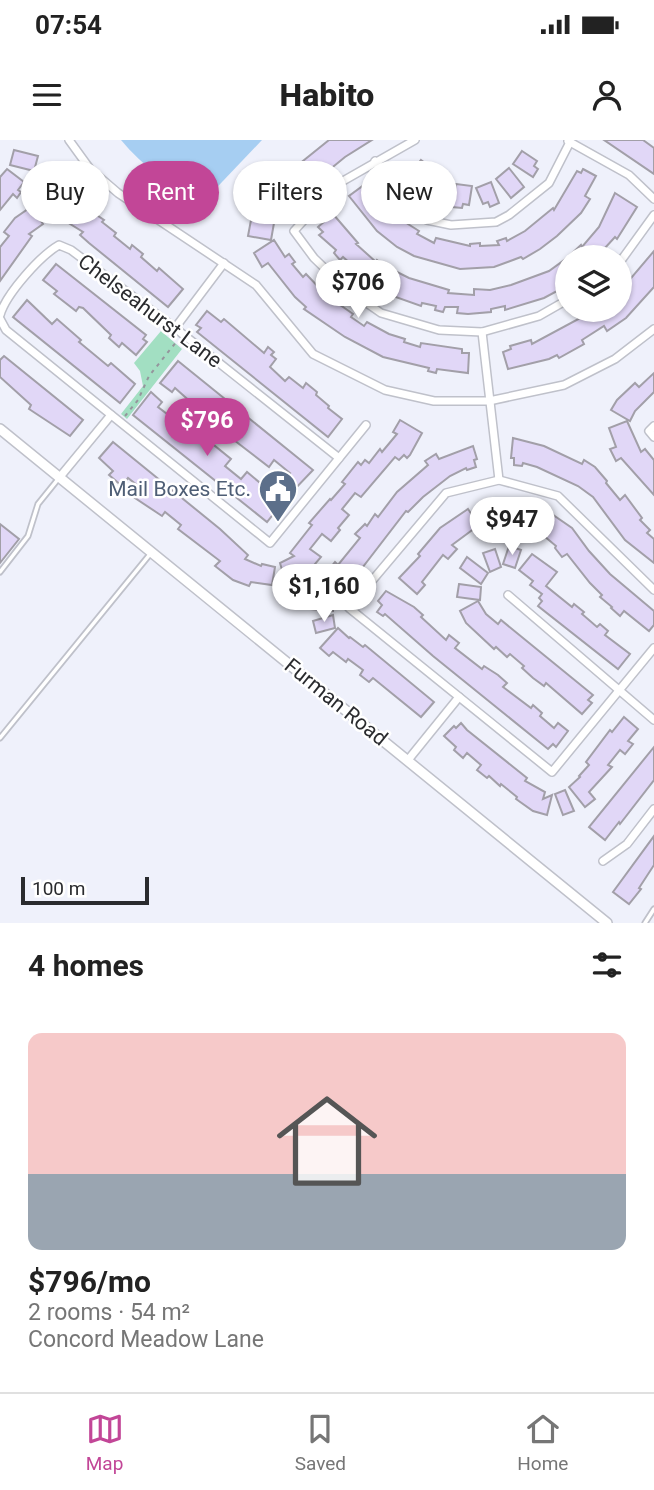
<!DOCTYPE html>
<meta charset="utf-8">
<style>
body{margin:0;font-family:Roboto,sans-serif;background:#f6f6f6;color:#222;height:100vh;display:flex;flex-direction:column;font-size:26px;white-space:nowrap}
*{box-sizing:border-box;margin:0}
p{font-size:23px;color:#767676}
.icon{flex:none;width:38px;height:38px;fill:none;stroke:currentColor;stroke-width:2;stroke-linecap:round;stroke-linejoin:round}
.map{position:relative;height:783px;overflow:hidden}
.side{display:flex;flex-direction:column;background:#fff;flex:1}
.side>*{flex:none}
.guide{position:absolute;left:21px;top:21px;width:612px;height:63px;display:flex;gap:14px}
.controls{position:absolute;left:555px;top:105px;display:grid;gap:14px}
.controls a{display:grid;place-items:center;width:77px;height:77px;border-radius:50%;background:#fff;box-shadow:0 2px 5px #0004;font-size:35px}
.scale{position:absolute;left:21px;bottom:18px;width:128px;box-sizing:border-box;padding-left:7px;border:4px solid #2a2b2e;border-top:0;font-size:19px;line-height:24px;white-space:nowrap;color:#2a2b2e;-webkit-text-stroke:5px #fff;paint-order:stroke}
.price{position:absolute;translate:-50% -60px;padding:0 16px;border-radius:24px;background:#fff;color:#222;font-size:23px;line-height:46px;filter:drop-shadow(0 2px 4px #0008)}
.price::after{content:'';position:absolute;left:50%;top:42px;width:21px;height:16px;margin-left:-10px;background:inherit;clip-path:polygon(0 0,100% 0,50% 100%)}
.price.active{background:#c24697;color:#fff}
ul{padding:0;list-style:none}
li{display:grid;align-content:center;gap:14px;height:371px;padding:0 28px}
li span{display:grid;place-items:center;height:217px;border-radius:14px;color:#555}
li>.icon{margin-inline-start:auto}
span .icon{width:126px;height:126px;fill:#fffc;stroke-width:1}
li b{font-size:30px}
h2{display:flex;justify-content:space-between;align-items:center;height:84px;padding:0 28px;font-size:30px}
.tag{padding:0 24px;border-radius:32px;background:#fff;box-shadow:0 2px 5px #0004;font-size:24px;line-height:63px}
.tag.active{background:#c24697;color:#fff}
.status{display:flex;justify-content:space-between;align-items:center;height:49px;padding:0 35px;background:#fff;direction:ltr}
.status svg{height:19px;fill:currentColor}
header{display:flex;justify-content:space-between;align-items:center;height:91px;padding:0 28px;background:#fff;font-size:32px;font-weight:800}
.dock{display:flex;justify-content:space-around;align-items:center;height:98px;border-top:2px solid #e0e0e0;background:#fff;font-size:19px;color:#767676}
.dock a{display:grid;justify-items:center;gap:4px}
.dock .active{color:#c24697}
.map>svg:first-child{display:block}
.green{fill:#a2dfc2}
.water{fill:#a6cef2}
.building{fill:#e1d7f7;stroke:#a29fa8;stroke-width:2}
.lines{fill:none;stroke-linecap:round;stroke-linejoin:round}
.service-casing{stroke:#bfc1ca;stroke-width:7}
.minor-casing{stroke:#bfc1ca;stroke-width:10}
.tertiary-casing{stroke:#bfc1ca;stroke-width:12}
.path{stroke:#94959c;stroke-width:2;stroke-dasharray:3.5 5;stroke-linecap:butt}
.service{stroke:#fff;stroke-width:3.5}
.minor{stroke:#fff;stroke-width:7}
.tertiary{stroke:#fff;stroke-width:9}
.labels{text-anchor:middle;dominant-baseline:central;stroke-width:5;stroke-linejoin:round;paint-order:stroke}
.street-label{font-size:21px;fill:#2a2b2e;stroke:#fff}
.service-label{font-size:21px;fill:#4e5e75;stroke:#fff;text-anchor:end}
</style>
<div class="status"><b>07:54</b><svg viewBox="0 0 49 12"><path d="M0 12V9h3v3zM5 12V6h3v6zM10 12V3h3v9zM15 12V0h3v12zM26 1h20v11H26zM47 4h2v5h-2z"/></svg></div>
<header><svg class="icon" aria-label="menu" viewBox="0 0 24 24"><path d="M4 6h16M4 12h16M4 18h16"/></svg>Habito<svg class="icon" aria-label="person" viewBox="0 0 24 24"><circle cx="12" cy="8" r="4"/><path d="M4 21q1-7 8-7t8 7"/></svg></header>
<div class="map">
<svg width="654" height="783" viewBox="0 0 654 783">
<rect width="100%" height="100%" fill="#eff1fb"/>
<!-- green -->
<polygon class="green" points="161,191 182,209 127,279 121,274 143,246 140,231 134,223"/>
<!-- water -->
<path class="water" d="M121,0H262L203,62C171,46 143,27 121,0Z"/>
<!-- building -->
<g class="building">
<polygon points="329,0 372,0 345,17 323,35 321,32 308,43 311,46 304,53 302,51 289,66 286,63 273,79 255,65 274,44 276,45 283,38 285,40 298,25"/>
<polygon points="604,0 643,0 654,8 654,34"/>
<polygon points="14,10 38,16 34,31 10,25"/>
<polygon points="522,11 537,21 534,26 538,29 533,37 513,24"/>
<polygon points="421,20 452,43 439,63 412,43 414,39 409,35"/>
<polygon points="509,28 524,47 511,58 496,39"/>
<polygon points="7,29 24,42 18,50 21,52 17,58 13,54 0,70 0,37"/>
<polygon points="583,29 596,36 585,56 590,59 581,73 557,96 540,109 523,119 521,117 494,127 460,129 414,116 397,107 377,91 349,56 368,42 386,66 383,69 387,74 397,82 400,79 419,91 417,94 434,103 436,98 470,106 470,104 480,103 480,106 499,105 497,101 506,98 507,101 525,91 553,68 554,70 577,31 581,33"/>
<polygon points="491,42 499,63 490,67 488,62 483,64 476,48"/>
<polygon points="456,44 472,46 469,65 463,64 462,68 452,67"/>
<polygon points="57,51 59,79 44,80 42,52"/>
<polygon points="615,53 637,67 617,99 615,97 604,109 607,112 603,117 568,117 581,105 582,107 599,87"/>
<polygon points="74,60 104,80 102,82 116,93 114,96 130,109 132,105 143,114 141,117 157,131 159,128 183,149 168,167 89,103 80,95 83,92 62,79"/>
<polygon points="31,67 43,84 29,94 32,96 0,141 0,107 9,96 4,92 15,78"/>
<polygon points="333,74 358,103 356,104 376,122 377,120 384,126 386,123 392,128 391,129 409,138 449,150 448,153 474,155 474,149 490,150 511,145 549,131 567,118 567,141 557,148 559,150 544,158 505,170 505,166 491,169 491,172 468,174 457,173 458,167 445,167 443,172 435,170 436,166 422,163 421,166 390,155 392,151 379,145 377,148 351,129 353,126 343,117 340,120 334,113 336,110 319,95 323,92 318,87"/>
<polygon points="251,80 274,83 271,100 248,96"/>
<polygon points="274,100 285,117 289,114 295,122 292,124 303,137 306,134 326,155 353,174 351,177 364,186 367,182 389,194 405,199 404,202 420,207 421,203 462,209 462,213 469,213 468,233 437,229 436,233 428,231 429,228 383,217 345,197 304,169 306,167 295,157 268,123 262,127 254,113"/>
<polygon points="654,111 654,147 626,178 607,191 604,186 582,200 584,204 559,218 557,215 549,219 508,229 503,212 511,209 510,206 531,200 532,204 595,170 620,170 620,151"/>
<polygon points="56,124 146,195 143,199 147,202 136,215 122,203 119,207 109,198 111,195 83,168 79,167 76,171 54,154 57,151 43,140"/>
<polygon points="27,160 52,184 57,179 81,200 79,202 108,226 111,223 135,244 120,263 13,177"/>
<polygon points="207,171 221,182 224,179 264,213 268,207 274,212 271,215 276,219 270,227 285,241 289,237 303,248 306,243 317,252 316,255 329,266 328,268 342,279 328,297 197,192 201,188 196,185"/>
<polygon points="4,216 83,280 70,296 29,269 31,265 0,237 0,220"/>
<polygon points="178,221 313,330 293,351 282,342 290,333 274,320 269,327 230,297 175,248 172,252 160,243"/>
<polygon points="654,233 654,252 635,271 630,281 611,270 617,260 635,243 639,247"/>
<polygon points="151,252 162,262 158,267 175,280 178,276 231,319 225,326 241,339 247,332 283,362 267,382 133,275"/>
<polygon points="400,280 422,293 410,315 407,318 404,315 399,320 395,317 361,357 355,353 342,369 349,375 338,388 340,390 331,401 322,394 310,409 321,417 310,430 285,440 280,423 294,416 290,413 312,385 309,383 330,359 331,360 345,344 342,342 358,322 361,325 365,320 369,323 380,309 382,312 397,294 393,292"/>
<polygon points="627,281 641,312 645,309 654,320 654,355 621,318 616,321 610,309 616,307 609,288"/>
<polygon points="513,298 544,306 582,324 584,320 595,327 607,341 606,343 620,360 625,355 642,378 640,380 650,390 647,393 654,399 654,423 625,400 593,357 578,346 537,327 523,323 522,326 514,325 514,318 511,318"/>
<polygon points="113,302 220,389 248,415 245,419 261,426 262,424 275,427 272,445 251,442 249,446 233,440 215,426 220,421 178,389 181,385 165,372 162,376 135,358 142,349 128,338 122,346 109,335 113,331 99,318"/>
<polygon points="473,306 477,319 474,320 476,327 467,330 466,328 450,336 423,357 408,372 406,371 349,445 345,443 334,458 317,444 335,422 338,425 360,398 355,394 365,384 367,386 375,374 378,377 397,352 428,325 425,321 436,314 439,319"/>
<polygon points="543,368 572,388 589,411 610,434 654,471 654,485 649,491 624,471 620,476 611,468 612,467 600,457 602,455 590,443 567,414 562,417 555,408 556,406 544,396 547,393 532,384"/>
<polygon points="468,369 479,385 452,405 457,409 448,419 443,415 422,442 425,445 417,454 399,438 420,416 418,414 440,388"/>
<polygon points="0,384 19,399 0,423"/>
<polygon points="509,406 521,410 515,428 503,424"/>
<polygon points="495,409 501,427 490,432 483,413"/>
<polygon points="532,414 557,432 546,446 572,467 574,464 584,472 582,474 597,487 600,484 608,491 605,495 630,514 618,529 538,466 542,461 539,458 542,454 530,445 533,441 519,430"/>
<polygon points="467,417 488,433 481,444 460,428"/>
<polygon points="459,444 481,447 480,460 457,457"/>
<polygon points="386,451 414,467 423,475 421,477 446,500 449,495 459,503 455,508 482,529 484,526 498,535 507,543 503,547 531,568 533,565 542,573 540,576 554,588 558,583 568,591 556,607 553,604 548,609 433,516 385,474 383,476 377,472 382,465 378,461"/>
<polygon points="312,457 333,458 333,471 311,469"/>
<polygon points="478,461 486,474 498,484 501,480 593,555 588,560 592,563 582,574 546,543 544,546 533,538 522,528 524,526 510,514 507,517 496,507 494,509 466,483 460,471"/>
<polygon points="333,475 335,488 316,493 313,481"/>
<polygon points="338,488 349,498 350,497 363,507 365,505 434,562 421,577 373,538 369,542 360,535 363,530 348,519 346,522 333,512 329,516 320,508"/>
<polygon points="624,577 638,589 628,601 633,604 625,614 620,610 608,625 612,627 589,652 595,659 585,667 569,647 580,637 579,636 589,625 586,622 610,590 612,592"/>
<polygon points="461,583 467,590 527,638 525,641 545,652 543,659 552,655 547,675 533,671 516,659 517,657 501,644 500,646 489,636 487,638 477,630 481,625 467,613 463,618 454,610 456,607 444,596 454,586 456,588"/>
<polygon points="654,607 654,640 620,684 619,682 605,700 589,687"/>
<polygon points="565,650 574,671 563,675 555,654"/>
<polygon points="654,696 654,725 639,748 641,749 629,764 613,752"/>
</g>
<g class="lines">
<!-- service casing -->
<g class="service-casing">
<g id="service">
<polyline points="0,432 28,396 38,364 59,338"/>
<polyline points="0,598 151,413"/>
<polyline points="645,783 654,769"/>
</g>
</g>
<!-- minor casing -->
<g class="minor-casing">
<g id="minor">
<polyline points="69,0 90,29 118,53 256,145 313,214 385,250 434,261 489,261 564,245 615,219 654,189"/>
<polyline points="415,0 336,45 294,91 314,118 345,148 381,173 439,190 482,192 539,176 567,160"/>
<polyline points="568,1 629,35 654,59"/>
<polyline points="375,21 390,42 427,80 451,85 496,82 509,75 549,43 570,2"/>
<polyline points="620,122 654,75"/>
<path d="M0,175C6,154 40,116 59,105L71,110L175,188L339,318"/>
<polyline points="0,179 6,190 270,403 366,285"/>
<polyline points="175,188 224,123"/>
<polyline points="482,192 499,340"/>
<polyline points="654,286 649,291 654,297"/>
<polyline points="59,338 111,275"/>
<polyline points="654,450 558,356 499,340 446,353 349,468 552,632 654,508"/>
<polyline points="508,455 654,580"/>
<polyline points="408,620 459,557"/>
<polyline points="603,721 627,704 654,669"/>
</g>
</g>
<!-- tertiary casing -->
<g class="tertiary-casing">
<polyline id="tertiary" points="0,289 607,783"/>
</g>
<!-- path -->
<polyline class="path" points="125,276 138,260 149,236 177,201"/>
<!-- service -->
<use href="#service" class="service"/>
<!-- minor -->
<use href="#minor" class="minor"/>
<!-- tertiary -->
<use href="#tertiary" class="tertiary"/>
</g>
<!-- icons -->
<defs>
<g id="civic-pin" transform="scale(2.0125)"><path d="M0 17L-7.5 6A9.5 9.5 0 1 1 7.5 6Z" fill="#5c6f8a" stroke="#fff"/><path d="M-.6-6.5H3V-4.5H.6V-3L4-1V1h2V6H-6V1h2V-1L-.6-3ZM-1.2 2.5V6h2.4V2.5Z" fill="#fff"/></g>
</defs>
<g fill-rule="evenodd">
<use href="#civic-pin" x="278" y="349"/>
</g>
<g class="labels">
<!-- street labels -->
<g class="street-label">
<text transform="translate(150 171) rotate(37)">Chelseahurst Lane</text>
<text transform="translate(336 562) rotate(39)">Furman Road</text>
</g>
<!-- service labels -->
<g class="service-label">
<text x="251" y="349">Mail Boxes Etc.</text>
</g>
</g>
</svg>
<div class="controls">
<a><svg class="icon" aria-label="layers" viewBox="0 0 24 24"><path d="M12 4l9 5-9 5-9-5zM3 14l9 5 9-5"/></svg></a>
</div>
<div class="scale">100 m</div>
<b class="price" style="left:358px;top:180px">$706</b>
<b class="price active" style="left:207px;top:318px">$796</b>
<b class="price" style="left:512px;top:417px">$947</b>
<b class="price" style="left:324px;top:484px">$1,160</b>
<div class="guide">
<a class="tag">Buy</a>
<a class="tag active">Rent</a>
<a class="tag">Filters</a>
<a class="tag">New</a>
</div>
</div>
<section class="side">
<h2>4 homes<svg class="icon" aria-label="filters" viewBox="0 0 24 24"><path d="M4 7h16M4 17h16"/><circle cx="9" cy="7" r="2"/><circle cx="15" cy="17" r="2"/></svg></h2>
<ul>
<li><span style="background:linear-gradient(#f6c9c9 65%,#9aa5b1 0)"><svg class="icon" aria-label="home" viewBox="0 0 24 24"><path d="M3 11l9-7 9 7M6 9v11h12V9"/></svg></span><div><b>$796/mo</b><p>2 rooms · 54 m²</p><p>Concord Meadow Lane</p></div></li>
</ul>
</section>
<nav class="dock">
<a class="active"><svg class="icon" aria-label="map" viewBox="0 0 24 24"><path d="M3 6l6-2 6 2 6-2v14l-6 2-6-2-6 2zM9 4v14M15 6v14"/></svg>Map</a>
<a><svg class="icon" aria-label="saved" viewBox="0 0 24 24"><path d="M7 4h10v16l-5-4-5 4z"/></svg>Saved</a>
<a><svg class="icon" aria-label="home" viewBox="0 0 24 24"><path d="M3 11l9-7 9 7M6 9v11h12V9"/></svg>Home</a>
</nav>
